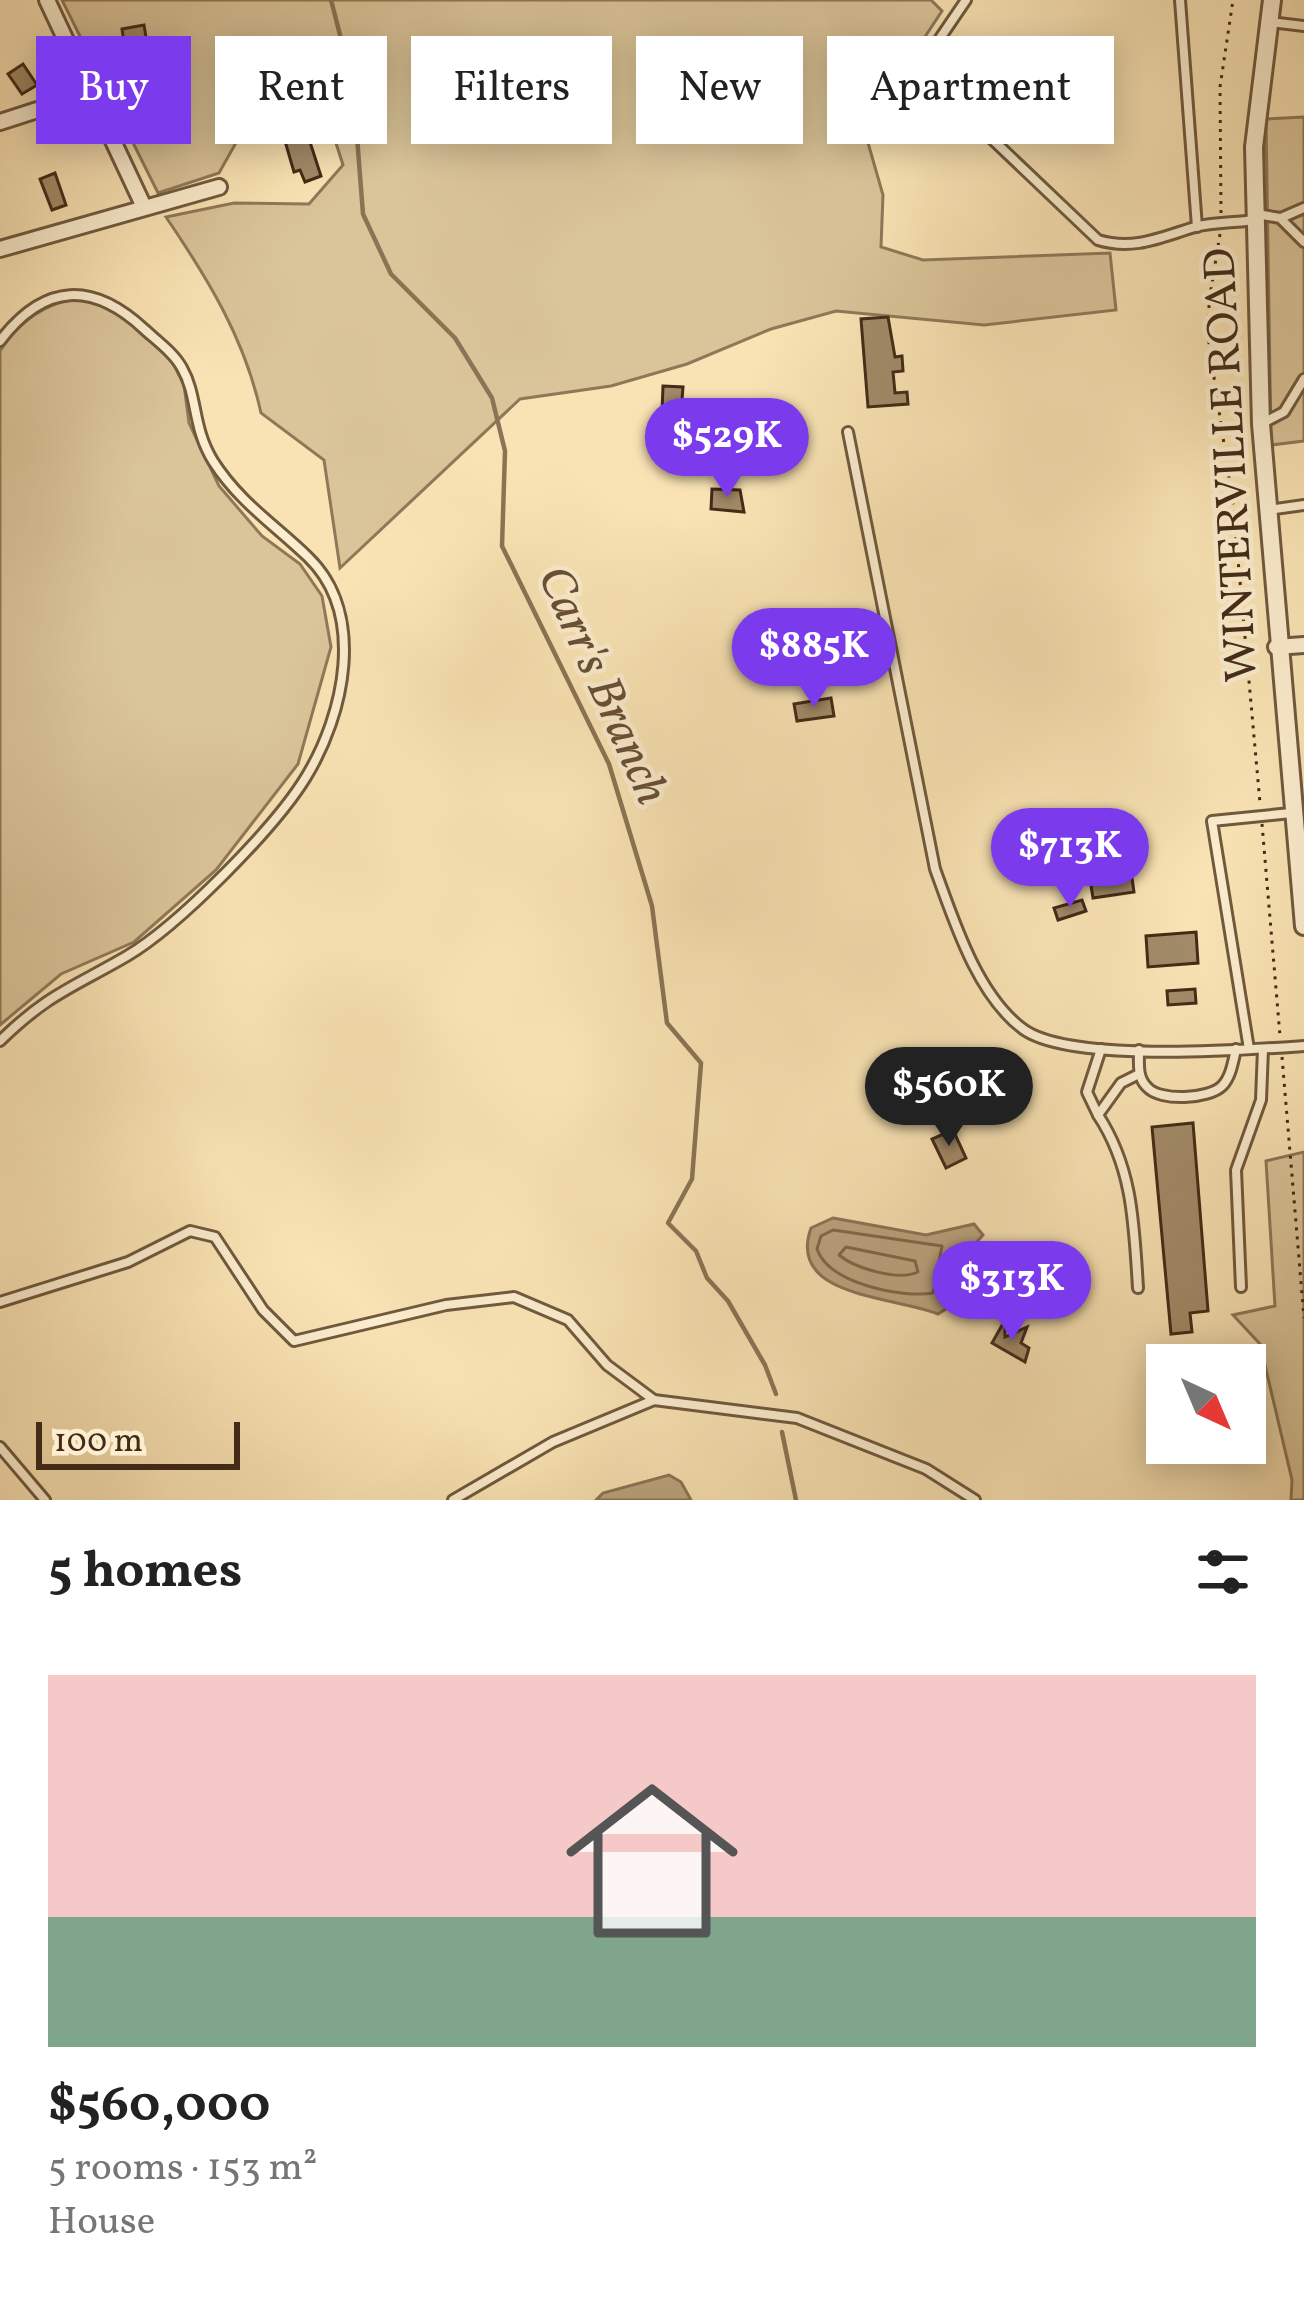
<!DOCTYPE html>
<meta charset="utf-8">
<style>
body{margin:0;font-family:Vollkorn,serif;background:#f6f6f6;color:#222;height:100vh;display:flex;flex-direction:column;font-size:45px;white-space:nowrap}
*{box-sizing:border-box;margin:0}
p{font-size:39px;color:#767676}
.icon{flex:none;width:66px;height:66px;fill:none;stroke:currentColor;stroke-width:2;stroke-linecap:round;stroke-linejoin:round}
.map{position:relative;height:1500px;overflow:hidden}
.drawer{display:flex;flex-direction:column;background:#fff;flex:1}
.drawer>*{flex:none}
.top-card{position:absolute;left:36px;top:36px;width:1233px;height:108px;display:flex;gap:24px}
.needle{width:78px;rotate:136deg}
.controls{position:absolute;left:1146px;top:1344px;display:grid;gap:24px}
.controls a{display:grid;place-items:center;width:120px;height:120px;border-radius:0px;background:#fff;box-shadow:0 6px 30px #0003;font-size:60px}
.scale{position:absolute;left:36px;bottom:30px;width:204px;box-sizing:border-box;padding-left:12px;border:6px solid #442b17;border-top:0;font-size:33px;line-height:42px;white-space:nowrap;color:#442b17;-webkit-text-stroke:9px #fbedce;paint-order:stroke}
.price{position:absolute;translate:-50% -102px;padding:0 27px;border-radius:42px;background:#7c3aed;color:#fff;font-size:39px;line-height:78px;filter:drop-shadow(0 3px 6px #0008)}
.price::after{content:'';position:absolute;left:50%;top:72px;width:36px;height:27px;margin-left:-18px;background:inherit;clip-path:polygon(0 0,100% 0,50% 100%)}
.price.selected{background:#222;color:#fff}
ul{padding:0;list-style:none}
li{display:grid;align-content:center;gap:24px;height:636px;padding:0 48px}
li span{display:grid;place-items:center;height:372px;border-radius:0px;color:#555}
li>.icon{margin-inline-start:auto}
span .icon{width:216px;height:216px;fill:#fffc;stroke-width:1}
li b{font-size:51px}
h2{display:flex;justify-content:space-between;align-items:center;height:144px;padding:0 48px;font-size:51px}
.pill{padding:0 42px;border-radius:0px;background:#fff;box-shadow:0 6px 30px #0003;font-size:42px;line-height:108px}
.pill.selected{background:#7c3aed;color:#fff}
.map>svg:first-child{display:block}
.green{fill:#dac499;stroke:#8f7858;stroke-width:3}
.water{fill:#bba47f;stroke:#8b7455;stroke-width:3}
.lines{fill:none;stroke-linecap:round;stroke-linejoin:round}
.shore{stroke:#80684b;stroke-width:3}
.stream{stroke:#8b7455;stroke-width:4.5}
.building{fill:#a28b69;stroke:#442b17;stroke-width:3}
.service-casing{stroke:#71593e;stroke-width:14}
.minor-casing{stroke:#71593e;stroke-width:20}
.tertiary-casing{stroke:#71593e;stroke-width:22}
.path{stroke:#442b17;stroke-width:3;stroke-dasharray:3 6;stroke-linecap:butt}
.service{stroke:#fbedce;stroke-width:8}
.minor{stroke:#fbedce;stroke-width:14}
.tertiary{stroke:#fbedce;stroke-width:16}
.labels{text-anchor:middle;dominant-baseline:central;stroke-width:9;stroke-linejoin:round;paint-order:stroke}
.street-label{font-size:45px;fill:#442b17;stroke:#fbedce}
.water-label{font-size:48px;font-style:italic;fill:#684f36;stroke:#fbedce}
</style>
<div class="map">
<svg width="1304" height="1500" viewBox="0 0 1304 1500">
<rect width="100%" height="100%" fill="#f9e3b4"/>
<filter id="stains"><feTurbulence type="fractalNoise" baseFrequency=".00167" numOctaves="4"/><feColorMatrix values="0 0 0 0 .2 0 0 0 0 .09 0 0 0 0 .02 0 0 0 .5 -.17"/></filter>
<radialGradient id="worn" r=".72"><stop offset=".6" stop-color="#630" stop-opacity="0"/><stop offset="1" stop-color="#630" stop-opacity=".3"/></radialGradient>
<!-- green -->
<g class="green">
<path d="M62,0H931L942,11L864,129L883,195L881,247L923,260L1110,253L1116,310L984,325L836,311L771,329L687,364L611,386L520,399L340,568L324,460L261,413C245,339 208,279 166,217L234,203L309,204L343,165L322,99L251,116L219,173L158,193Z"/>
<polygon points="1304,117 1304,441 1271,445 1266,119"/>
<path d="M82,298L121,312L171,359L184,385L189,423L219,486L262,536L300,564L322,596L331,647L298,764L216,870L134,942L61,974L0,1025V351C17,322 48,301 82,298Z"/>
<polygon points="1304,1152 1304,1500 1291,1500 1292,1480 1260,1344 1233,1315 1275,1306 1266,1161"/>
</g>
<!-- water -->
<g class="water">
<path d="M833,1218L926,1235L974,1224L983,1235L945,1277L946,1309L938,1314C895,1296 786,1298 811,1228Z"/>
<polygon points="669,1475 681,1482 691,1500 596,1500 603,1493"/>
</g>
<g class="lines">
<!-- shore -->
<g class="shore">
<path d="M833,1230L942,1246L933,1293C902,1298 829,1284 817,1249L821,1236Z"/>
<path d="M846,1247L915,1261L918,1272C899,1281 856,1269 839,1255Z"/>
</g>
<!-- stream -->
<g class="stream">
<polyline points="331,0 353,85 363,214 391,274 455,338 492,398 505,451 502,546 609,764 652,906 667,1023 701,1063 692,1179 668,1223 696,1251 707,1278 728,1301 765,1365 776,1394"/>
<polyline points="782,1432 796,1500"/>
</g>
</g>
<!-- building -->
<g class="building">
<polygon points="144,25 152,74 157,72 167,108 147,115 127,63 122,29"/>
<polygon points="23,64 37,85 22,94 8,74"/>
<polygon points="298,105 321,176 305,182 300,170 294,172 276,110"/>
<polygon points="55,173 66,205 52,210 40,179"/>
<polygon points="888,317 895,357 902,356 903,371 893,372 895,393 907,392 908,404 868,407 861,319"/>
<polygon points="663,386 683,387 681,413 662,412"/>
<polygon points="712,489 740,490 744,512 711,509"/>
<polygon points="831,698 834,716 797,721 794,704"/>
<polygon points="1127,843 1134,892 1093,898 1089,873 1099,871 1095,847"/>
<polygon points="1082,900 1086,911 1058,920 1054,908"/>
<polygon points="1196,932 1198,963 1148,967 1146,936"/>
<polygon points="1195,989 1196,1003 1168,1005 1167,991"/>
<polygon points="1193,1123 1208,1311 1190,1313 1192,1332 1171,1334 1152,1127"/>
<polygon points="953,1130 966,1158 946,1168 932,1139"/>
<polygon points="1005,1320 1005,1337 1027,1327 1021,1343 1029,1348 1025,1362 992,1343"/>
</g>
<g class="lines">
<!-- service casing -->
<g class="service-casing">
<g id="service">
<path d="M966,0L932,50L931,81L1098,240C1134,251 1161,237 1195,227C1213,222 1235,223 1254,220"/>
<polyline points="1180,0 1197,227"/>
<polyline points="1270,22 1304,26"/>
<polyline points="1257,214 1280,218 1304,242"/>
<polyline points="1281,218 1304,208"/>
<path d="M0,341C45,282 93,282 144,329C157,341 174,353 182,368C198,396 192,427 213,461C239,502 275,525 308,557C367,614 344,715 306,777C275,828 178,926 127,956C72,988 48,994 0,1041"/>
<polyline points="1261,424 1284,412 1304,379"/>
<path d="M848,432L935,869C954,921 977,995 1023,1029C1069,1063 1244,1050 1304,1046"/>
<polyline points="1268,510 1304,505"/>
<polyline points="1249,1049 1212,821 1291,813"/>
<path d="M1139,1050C1139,1064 1137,1077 1147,1087C1160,1102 1209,1099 1222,1086C1231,1077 1233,1062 1236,1049"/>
<polyline points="1098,1115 1087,1092 1101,1049"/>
<polyline points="1241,1287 1236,1170 1261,1100 1263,1049"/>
<path d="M1138,1288C1134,1225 1133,1168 1098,1115L1121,1083L1139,1074"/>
<polyline points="0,1302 128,1262 190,1231 215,1237 263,1310 294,1341 446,1305 514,1297 568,1320 607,1365 654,1400"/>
<polyline points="0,1447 45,1500"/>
<polyline points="453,1500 553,1442 654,1400 797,1418 926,1469 975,1500"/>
</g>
</g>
<!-- minor casing -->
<g class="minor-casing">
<g id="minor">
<polyline points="47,0 144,207"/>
<polyline points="0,122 90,93"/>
<polyline points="0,249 219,187"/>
<polyline points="1276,647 1304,645"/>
</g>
</g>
<!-- tertiary casing -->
<g class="tertiary-casing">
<polyline id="tertiary" points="1272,0 1254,147 1261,424 1304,926"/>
</g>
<!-- path -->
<g class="path">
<polyline points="1221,213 1220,87 1233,0"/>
<polyline points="1220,234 1209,302 1209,344 1233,504 1260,803"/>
<polyline points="1262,824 1280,1036"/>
<polyline points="1282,1057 1304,1318"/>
</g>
<!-- service -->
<use href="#service" class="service"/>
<!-- minor -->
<use href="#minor" class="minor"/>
<!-- tertiary -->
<use href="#tertiary" class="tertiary"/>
</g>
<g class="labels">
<!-- street labels -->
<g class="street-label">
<text transform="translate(1233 465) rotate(-93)">WINTERVILLE ROAD</text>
</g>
<!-- water labels -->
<g class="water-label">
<text transform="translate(601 686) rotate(66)">Carr's Branch</text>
</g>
</g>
<rect width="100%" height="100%" filter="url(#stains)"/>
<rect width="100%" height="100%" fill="url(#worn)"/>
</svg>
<div class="controls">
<a><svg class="needle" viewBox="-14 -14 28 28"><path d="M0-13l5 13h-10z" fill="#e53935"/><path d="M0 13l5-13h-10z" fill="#767676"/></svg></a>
</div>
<div class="scale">100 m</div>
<b class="price" style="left:727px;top:500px">$529K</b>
<b class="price" style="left:814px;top:710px">$885K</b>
<b class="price" style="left:1070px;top:910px">$713K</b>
<b class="price selected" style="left:949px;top:1149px">$560K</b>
<b class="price" style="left:1012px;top:1343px">$313K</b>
<div class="top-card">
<a class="pill selected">Buy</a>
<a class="pill">Rent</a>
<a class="pill">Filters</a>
<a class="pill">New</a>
<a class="pill">Apartment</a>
</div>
</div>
<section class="drawer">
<h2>5 homes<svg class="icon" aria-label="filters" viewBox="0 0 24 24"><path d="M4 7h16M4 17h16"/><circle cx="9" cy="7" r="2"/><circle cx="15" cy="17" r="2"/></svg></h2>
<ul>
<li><span style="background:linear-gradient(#f6c9c9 65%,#7fa58c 0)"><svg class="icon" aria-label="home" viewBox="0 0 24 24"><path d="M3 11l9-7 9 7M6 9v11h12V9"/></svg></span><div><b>$560,000</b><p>5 rooms · 153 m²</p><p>House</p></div></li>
</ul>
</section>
